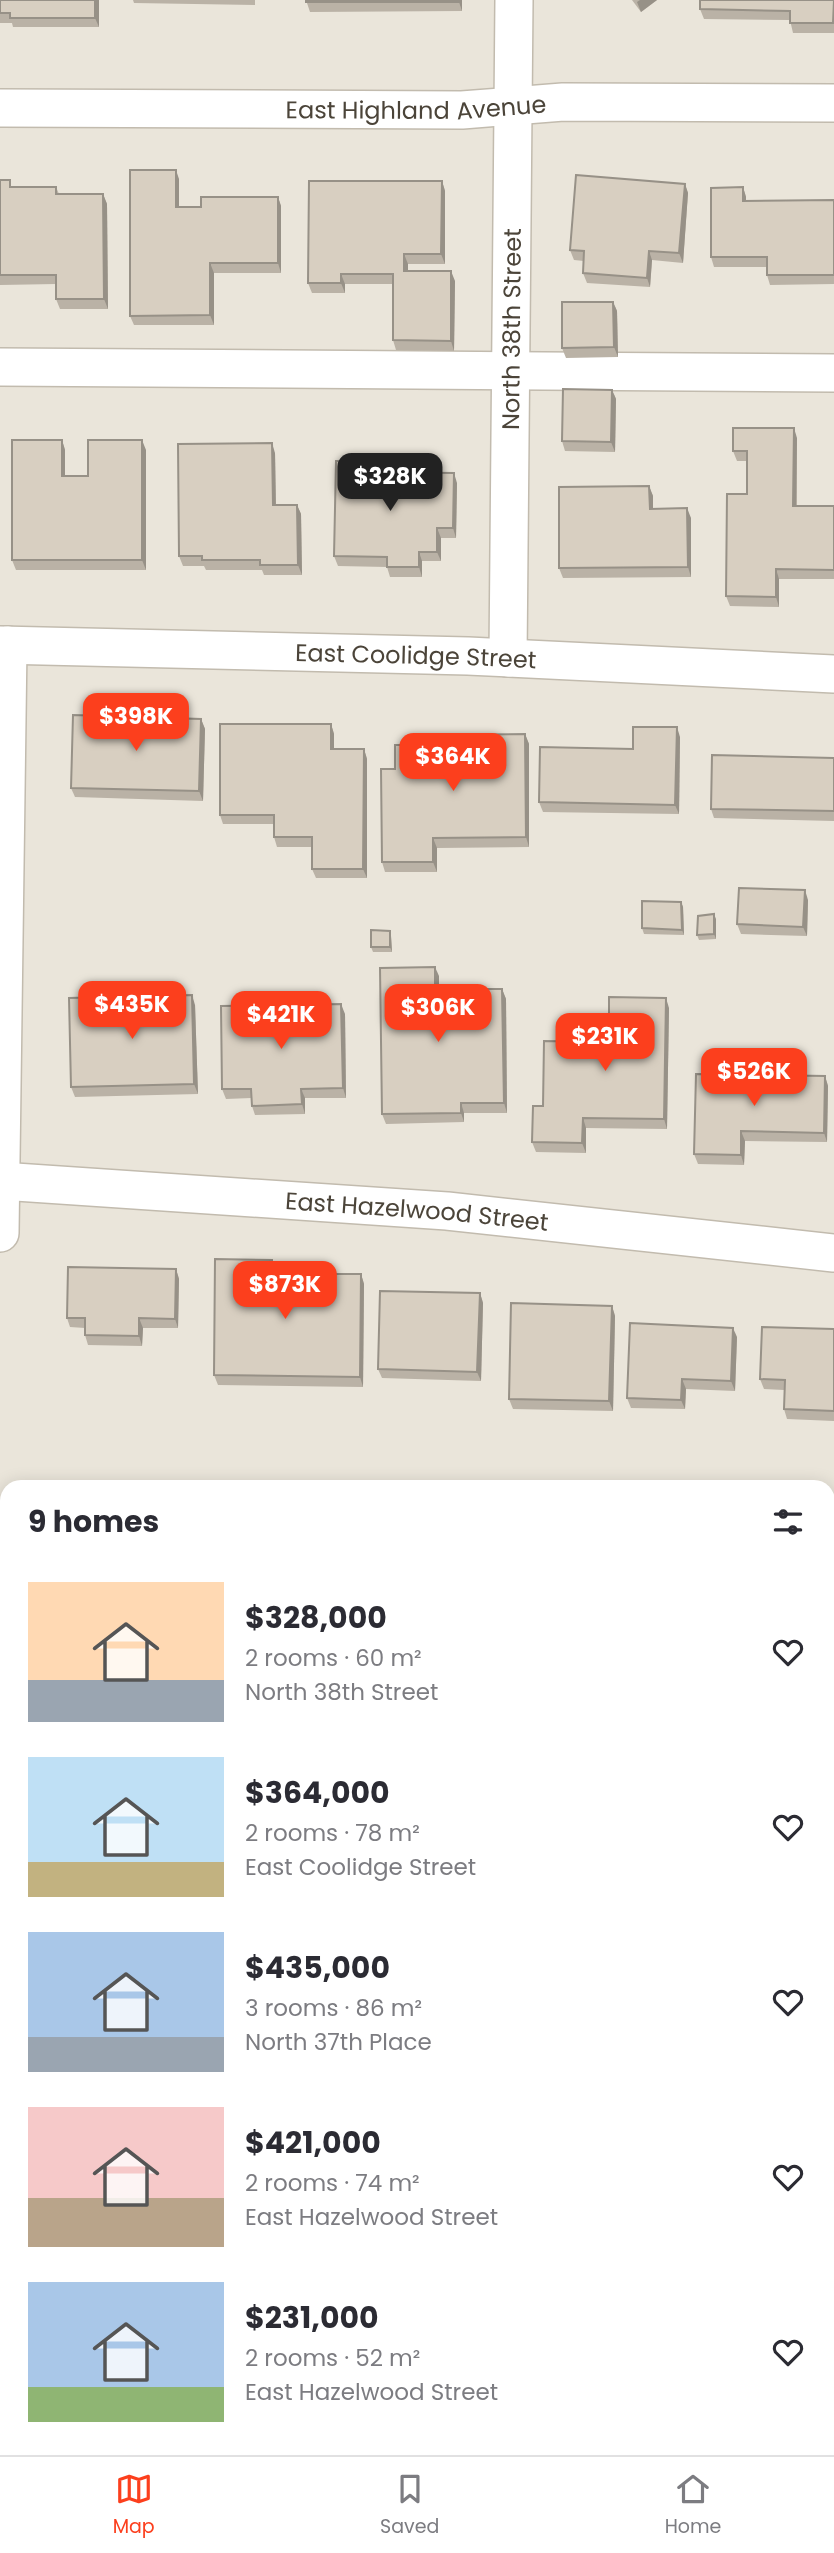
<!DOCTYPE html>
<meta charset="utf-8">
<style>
body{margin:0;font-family:Poppins,sans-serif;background:#f2f2f3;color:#2b2b33;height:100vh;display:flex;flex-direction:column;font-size:26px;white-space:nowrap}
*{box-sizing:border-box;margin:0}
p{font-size:23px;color:#7c7c81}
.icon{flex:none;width:38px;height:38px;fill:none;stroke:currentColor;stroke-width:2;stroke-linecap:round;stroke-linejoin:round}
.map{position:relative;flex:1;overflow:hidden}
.drawer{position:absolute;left:0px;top:1480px;width:835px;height:975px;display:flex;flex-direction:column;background:#fff;border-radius:21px 21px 0 0;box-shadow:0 4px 18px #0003}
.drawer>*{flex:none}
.price{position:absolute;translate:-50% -60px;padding:0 16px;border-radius:14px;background:#fc3f1d;color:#fff;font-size:23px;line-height:46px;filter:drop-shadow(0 2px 4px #0008)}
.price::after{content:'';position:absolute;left:50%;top:42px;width:21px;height:16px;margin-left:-10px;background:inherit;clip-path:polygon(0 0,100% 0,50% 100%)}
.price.current{background:#222;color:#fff}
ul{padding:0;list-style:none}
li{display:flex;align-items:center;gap:21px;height:175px;padding:0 28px}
li span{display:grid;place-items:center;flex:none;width:196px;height:140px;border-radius:0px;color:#555}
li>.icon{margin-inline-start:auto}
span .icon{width:84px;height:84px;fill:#fffc;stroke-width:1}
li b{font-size:30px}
h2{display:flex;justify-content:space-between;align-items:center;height:84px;padding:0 28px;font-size:30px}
.tabs{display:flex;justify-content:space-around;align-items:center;height:98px;border-top:2px solid #e1e1e2;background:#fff;font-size:19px;color:#7c7c81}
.tabs a{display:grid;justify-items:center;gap:4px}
.tabs .current{color:#fc3f1d}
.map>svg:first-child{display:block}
.residential{fill:#eae5da;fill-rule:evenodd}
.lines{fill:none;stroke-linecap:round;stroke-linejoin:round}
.minor-casing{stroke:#c2bbae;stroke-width:40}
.minor{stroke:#fff;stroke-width:37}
.wall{fill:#bab2a6}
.shaded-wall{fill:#979187}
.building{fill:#d8cfc1;stroke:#979187;stroke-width:2}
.labels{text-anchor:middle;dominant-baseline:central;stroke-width:5;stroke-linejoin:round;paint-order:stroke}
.street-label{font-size:24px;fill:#4b4439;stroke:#fff}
</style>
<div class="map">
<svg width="834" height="2455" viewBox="0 0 834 2455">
<rect width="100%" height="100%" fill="#f6f3ec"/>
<!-- residential -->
<path class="residential" d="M0,0H834V2455H0ZM7,1488H828V2448H7Z"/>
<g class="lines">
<!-- minor casing -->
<g class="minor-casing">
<g id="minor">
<path id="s1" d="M0,108L462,110L563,102L834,103"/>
<polyline points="0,367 834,373"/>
<path id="s2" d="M0,645L468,656L834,674"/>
<path id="s3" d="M508,658L514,0"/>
<path id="s4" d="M0,1181L447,1211L834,1253"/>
<polyline points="0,1233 8,645"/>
<polyline points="0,1753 7,1754"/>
<polyline points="828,1761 834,1760"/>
<polyline points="0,2027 7,2028"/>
<polyline points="0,2222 7,2222"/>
<polyline points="0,2378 6,2397 4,2455"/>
<polyline points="168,2455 168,2448"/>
<polyline points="502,2455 502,2448"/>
<polyline points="726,2455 726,2448"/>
</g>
</g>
<!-- minor -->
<use href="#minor" class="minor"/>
</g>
<!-- wall -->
<g class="wall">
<polygon points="0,0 99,0 99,27 13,27 12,23 0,23"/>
<polygon points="133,0 255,0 255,5 134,3"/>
<polygon points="306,0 462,0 462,11 310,12"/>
<polygon points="632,0 657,0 641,12"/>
<polygon points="834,0 834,33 793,33 790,20 704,19 700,9"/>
<polygon points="179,179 179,207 201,207 278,197 281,206 281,273 214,273 214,325 134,325 130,316"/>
<polygon points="0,180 12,187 56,187 59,194 103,194 107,204 108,309 60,309 56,299 56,284 0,285"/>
<polygon points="442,181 445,191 445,264 408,264 408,271 455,281 454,351 396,350 393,340 393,284 345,284 345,293 312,293 308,283"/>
<polygon points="685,184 688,193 683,263 652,260 650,287 587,283 583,273 584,261 574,260 570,250"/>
<polygon points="743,187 746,197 746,201 834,200 834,284 770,285 767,275 767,267 714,267 711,257"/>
<polygon points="613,302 617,311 618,357 566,358 562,348"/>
<polygon points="612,390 616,399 615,452 565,451 562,441"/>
<polygon points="797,438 797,506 834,506 834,579 779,579 779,607 730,606 726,596 747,494 747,461 737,461 733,451"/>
<polygon points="62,440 65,450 65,476 88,476 146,450 146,570 16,570 12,560"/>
<polygon points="275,453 276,505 297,505 301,514 302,575 264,575 262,570 206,570 204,566 183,566 179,556"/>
<polygon points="367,472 457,483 456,538 441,538 441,561 422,561 422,577 390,577 387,567 338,566 334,556"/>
<polygon points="649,486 653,496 653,509 691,518 691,577 563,578 559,568"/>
<polygon points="201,719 205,729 203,801 75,797 71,788"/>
<polygon points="331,724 334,734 334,749 364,749 367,759 367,878 316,878 312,869 312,847 277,847 274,837 274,824 223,824 220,815"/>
<polygon points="525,734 529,744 529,847 437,848 437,872 385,872 382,862 395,769 423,745"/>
<polygon points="680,737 679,814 543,812 539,802 633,749"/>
<polygon points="834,758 834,821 714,818 711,809"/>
<polygon points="808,900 807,936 741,934 737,924"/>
<polygon points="681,902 683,907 684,935 644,934 642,928"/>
<polygon points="716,919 716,939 699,940 697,935"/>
<polygon points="390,931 391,936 392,952 373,952 371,947"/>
<polygon points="439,976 439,989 502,989 506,999 507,1113 464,1113 464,1122 386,1124 382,1114"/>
<polygon points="195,1005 198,1094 75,1097 71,1087"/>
<polygon points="669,1008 667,1129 586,1128 586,1153 536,1152 532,1142 543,1106"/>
<polygon points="345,1014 346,1098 305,1098 305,1114 255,1115 252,1106 251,1098 226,1099 222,1089"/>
<polygon points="825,1076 828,1086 827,1142 745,1141 744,1165 698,1164 694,1154"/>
<polygon points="272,1260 275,1268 313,1269 315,1274 361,1274 364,1284 363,1387 218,1385 214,1375"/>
<polygon points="176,1269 179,1279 178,1328 143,1328 142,1346 88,1345 85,1335 85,1328 70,1327 67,1318"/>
<polygon points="480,1293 483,1303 481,1381 382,1378 378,1369"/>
<polygon points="612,1306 615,1316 613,1411 513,1409 509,1399"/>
<polygon points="834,1329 834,1421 787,1419 784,1409 784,1390 764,1389 760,1379"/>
<polygon points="737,1337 735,1391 686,1389 685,1409 631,1408 627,1398"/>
<polygon points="828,1579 834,1579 834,1693 828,1692"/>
<polygon points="834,1854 834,1908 828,1905 828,1859 830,1860"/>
<polygon points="828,1950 834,1950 834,2055 828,2056"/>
<rect x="0" y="2051" width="7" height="105"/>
<polygon points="828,2083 834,2083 834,2201 833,2201 829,2191 830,2186 828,2186"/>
<rect x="828" y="2231" width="6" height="99"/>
<polygon points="828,2333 834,2333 834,2455 771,2455 768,2448 828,2448"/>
</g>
<!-- shaded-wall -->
<g class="shaded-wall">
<polygon points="95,0 99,0 99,27 95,18"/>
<polygon points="459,0 462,0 462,11 459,2"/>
<polygon points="640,0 657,0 641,12 637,2"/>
<polygon points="176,170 179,179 179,216 176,207"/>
<polygon points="442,181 445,191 445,264 441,254"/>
<polygon points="685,184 688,193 683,263 679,253"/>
<polygon points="743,187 746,197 746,210 743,201"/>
<polygon points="103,194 107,204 108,309 104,299"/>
<polygon points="278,197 281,206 281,273 278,263"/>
<polygon points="649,251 652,260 650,287 647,278"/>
<polygon points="404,254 408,264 408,281 404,271"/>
<polygon points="210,263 214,273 214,325 210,315"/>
<polygon points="451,271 455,281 454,351 451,341"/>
<polygon points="341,274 345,284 345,293 341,283"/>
<polygon points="613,302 617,311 618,357 614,347"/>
<polygon points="612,390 616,399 615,452 611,442"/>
<polygon points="794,428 797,438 796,516 793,506"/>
<polygon points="62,440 65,450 65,486 62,476"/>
<polygon points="142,440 146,450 146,570 142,560"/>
<polygon points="272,443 275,453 276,514 273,505"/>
<polygon points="364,461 367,471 367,482 363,472"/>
<polygon points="454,473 457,483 456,538 453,528"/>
<polygon points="649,486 653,496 653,519 650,509"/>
<polygon points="297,505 301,514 302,575 298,565"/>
<polygon points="687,508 691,518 691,577 688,567"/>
<polygon points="437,528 441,538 441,561 437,552"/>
<polygon points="419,552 422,561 422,577 419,567"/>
<polygon points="776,569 779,579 779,607 776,597"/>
<polygon points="201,719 205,729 203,801 199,791"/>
<polygon points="331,724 334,734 334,759 331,749"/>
<polygon points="677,727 680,737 679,814 675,805"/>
<polygon points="525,734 529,744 529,847 526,837"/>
<polygon points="364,749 367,759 367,878 363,869"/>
<polygon points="433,838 437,848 437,872 433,862"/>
<polygon points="805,890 808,900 807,936 803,927"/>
<polygon points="681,902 683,907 684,935 682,930"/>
<polygon points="714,914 716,919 716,939 714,934"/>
<polygon points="390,931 391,936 392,952 390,947"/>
<polygon points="435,967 439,976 439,999 435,989"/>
<polygon points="502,989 506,999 507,1113 504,1103"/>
<polygon points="192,995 195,1005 198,1094 194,1084"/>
<polygon points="666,998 669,1008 667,1129 664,1119"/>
<polygon points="341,1004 345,1014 346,1098 343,1088"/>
<polygon points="825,1076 828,1086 827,1142 824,1133"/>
<polygon points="301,1089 305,1098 305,1114 302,1104"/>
<polygon points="461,1103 464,1113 464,1122 461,1113"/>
<polygon points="583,1118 586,1128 586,1153 582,1143"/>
<polygon points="741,1131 745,1141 744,1165 741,1155"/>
<polygon points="176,1269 179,1279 178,1328 175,1319"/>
<polygon points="361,1274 364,1284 363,1387 360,1377"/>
<polygon points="480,1293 483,1303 481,1381 477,1372"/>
<polygon points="612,1306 615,1316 613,1411 609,1401"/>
<polygon points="139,1318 143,1328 142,1346 139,1336"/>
<polygon points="733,1328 737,1337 735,1391 731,1381"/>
<polygon points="682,1379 686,1389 685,1409 681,1400"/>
</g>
<!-- building -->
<g class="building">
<polygon points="0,0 95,0 95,18 10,18 10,13 0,13"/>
<rect x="306" y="0" width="153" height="2"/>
<polygon points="700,0 834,0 833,23 790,23 790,11 700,9"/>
<polygon points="130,170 176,170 176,207 201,207 201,197 278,197 278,263 210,263 210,315 130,316"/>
<polygon points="576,175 685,184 679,253 649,251 647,278 583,273 584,251 570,250"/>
<polygon points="0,180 10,180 10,187 56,187 56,194 103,194 104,299 56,299 56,275 0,275"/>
<polygon points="309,181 442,181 441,254 404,254 404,271 451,271 451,341 393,340 393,274 341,274 341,283 308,283"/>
<polygon points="743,187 743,201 834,200 834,275 767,275 767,257 711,257 711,188"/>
<polygon points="562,302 613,302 614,347 562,348"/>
<polygon points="563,389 612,390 611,442 562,441"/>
<polygon points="733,428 794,428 793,506 834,506 834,570 776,569 776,597 726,596 727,494 747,494 747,451 733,451"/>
<polygon points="12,440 62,440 62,476 88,476 88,440 142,440 142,560 12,560"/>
<polygon points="272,443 273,505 297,505 298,565 260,565 260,560 202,560 202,556 179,556 178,444"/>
<polygon points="336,461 364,461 363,472 454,473 453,528 437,528 437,552 419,552 419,567 387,567 387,557 334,556"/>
<polygon points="649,486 650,509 687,508 688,567 559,568 559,487"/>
<polygon points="73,715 201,719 199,791 71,788"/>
<polygon points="220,724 331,724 331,749 364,749 363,869 312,869 312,837 274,837 274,815 220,815"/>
<polygon points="633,727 677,727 675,805 539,802 540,747 633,749"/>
<polygon points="525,734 526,837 433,838 433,862 382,862 381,769 395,769 395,745 423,745 423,735"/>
<polygon points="712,755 834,758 834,811 711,809"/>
<polygon points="739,888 805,890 803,927 737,924"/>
<polygon points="642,901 681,902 682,930 642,928"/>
<polygon points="714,914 714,934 697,935 698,916"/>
<polygon points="371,930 390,931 390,947 371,947"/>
<polygon points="435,967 435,989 502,989 504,1103 461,1103 461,1113 382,1114 380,968"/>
<polygon points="192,995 194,1084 71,1087 69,998"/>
<polygon points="609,997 666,998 664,1119 583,1118 582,1143 532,1142 533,1106 543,1106 544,1041 609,1042"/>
<polygon points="341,1004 343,1088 301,1089 302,1104 252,1106 251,1089 222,1089 221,1006"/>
<polygon points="696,1074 825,1076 824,1133 741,1131 741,1155 694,1154"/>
<polygon points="215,1259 272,1260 272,1268 313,1269 313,1274 361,1274 360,1377 214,1375"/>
<polygon points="68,1267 176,1269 175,1319 139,1318 139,1336 85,1335 85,1318 67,1318"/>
<polygon points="380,1291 480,1293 477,1372 378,1369"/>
<polygon points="511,1303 612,1306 609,1401 509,1399"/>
<polygon points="630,1323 733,1328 731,1381 682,1379 681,1400 627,1398"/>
<polygon points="762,1327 834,1329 834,1411 784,1409 785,1380 760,1379"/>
<rect x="828" y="1579" width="6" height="104"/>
<polygon points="834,1854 834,1900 828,1897 828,1859 830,1860"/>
<rect x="828" y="1950" width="6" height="96"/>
<rect x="0" y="2051" width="7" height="96"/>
<polygon points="828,2083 834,2083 834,2192 829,2191 830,2176 828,2176"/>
<rect x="828" y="2231" width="6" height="89"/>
<rect x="828" y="2333" width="6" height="114"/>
</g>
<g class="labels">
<!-- street labels -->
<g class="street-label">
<text stroke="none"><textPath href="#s1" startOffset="416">East Highland Avenue</textPath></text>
<text stroke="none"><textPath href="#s3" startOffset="329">North 38th Street</textPath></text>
<text stroke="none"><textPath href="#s2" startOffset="416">East Coolidge Street</textPath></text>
<text stroke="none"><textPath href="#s4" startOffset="418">East Hazelwood Street</textPath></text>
</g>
</g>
</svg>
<b class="price current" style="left:390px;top:513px">$328K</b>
<b class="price" style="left:136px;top:753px">$398K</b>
<b class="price" style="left:453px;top:793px">$364K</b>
<b class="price" style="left:132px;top:1041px">$435K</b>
<b class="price" style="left:438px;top:1044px">$306K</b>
<b class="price" style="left:281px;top:1051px">$421K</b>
<b class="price" style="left:605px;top:1073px">$231K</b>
<b class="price" style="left:754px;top:1108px">$526K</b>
<b class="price" style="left:285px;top:1321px">$873K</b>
<section class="drawer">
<h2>9 homes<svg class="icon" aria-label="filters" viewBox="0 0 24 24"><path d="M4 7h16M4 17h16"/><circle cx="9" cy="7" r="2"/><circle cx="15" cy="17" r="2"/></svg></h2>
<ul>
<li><span style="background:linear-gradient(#ffd9b3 70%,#9aa5b1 0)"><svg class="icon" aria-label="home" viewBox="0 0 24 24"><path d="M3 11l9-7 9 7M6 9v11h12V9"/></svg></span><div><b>$328,000</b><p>2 rooms · 60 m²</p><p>North 38th Street</p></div><svg class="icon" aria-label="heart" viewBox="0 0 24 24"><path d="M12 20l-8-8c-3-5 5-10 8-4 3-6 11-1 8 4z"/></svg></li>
<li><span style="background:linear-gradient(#bfe0f5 75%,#c2b280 0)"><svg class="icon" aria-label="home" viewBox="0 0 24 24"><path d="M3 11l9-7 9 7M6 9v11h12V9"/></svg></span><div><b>$364,000</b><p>2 rooms · 78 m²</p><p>East Coolidge Street</p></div><svg class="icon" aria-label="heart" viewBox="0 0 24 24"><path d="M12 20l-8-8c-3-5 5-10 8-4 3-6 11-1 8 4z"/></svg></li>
<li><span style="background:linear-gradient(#a9c7e8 75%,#9aa5b1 0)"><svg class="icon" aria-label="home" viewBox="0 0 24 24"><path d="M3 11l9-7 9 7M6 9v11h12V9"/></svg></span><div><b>$435,000</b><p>3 rooms · 86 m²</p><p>North 37th Place</p></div><svg class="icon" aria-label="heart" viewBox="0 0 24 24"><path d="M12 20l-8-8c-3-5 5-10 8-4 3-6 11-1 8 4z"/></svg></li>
<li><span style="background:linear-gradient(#f6c9c9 65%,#b9a48a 0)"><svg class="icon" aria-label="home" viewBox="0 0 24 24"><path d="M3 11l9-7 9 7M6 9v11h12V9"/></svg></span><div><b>$421,000</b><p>2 rooms · 74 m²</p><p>East Hazelwood Street</p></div><svg class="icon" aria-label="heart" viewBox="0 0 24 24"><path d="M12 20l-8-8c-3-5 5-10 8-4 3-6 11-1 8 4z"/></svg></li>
<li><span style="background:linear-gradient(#a9c7e8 75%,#8fb573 0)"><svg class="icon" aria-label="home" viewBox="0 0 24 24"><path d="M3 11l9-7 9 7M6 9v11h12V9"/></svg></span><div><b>$231,000</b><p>2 rooms · 52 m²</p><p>East Hazelwood Street</p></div><svg class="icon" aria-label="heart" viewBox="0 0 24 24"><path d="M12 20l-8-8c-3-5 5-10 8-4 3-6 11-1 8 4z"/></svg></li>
</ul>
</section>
</div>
<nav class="tabs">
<a class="current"><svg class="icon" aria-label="map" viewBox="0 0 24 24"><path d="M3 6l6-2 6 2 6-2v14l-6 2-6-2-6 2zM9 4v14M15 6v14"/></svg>Map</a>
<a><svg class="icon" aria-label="saved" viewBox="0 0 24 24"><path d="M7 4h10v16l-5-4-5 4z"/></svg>Saved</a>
<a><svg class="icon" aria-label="home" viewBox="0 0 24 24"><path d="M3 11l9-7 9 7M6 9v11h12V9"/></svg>Home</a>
</nav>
